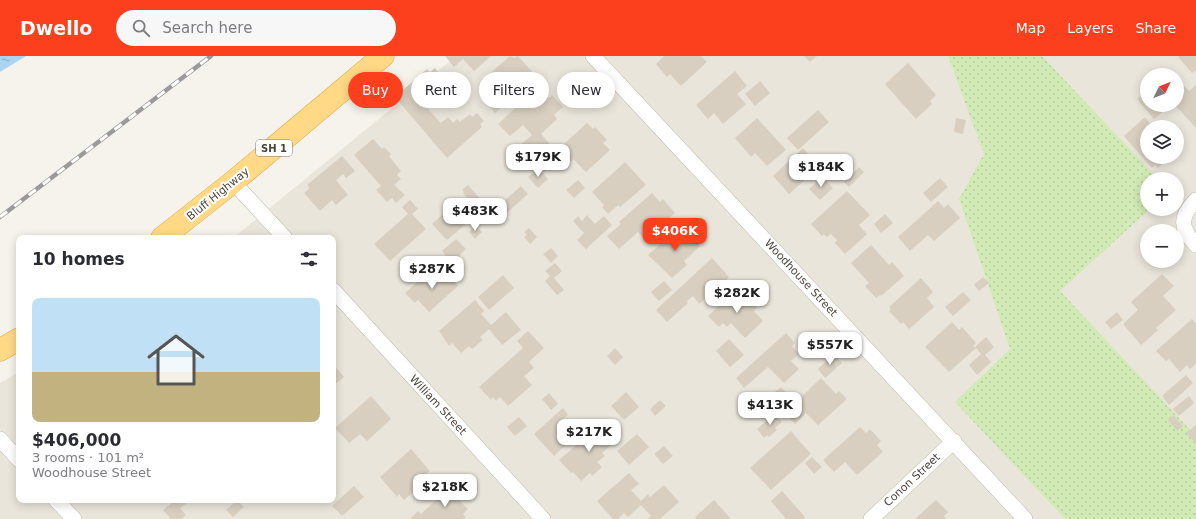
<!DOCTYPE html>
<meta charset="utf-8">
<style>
body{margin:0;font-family:"DejaVu Sans",sans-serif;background:#f7f7f7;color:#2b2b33;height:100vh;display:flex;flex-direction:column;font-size:15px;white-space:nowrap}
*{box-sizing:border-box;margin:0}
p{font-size:13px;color:#7c7c81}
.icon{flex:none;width:22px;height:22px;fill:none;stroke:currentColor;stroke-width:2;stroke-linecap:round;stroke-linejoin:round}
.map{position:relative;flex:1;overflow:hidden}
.details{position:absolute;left:16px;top:179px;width:320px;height:268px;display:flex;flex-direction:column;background:#fff;border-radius:8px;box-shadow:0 2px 10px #0003}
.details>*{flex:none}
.top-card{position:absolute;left:348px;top:16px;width:380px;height:36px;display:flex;gap:8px}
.needle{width:26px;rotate:47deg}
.buttons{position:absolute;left:1140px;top:12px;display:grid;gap:8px}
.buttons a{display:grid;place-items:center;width:44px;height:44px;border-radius:50%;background:#fff;box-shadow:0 2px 10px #0003;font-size:20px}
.price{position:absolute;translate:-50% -34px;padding:0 9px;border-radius:8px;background:#fff;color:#222;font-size:13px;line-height:26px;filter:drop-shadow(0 1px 2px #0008)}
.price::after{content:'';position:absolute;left:50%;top:24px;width:12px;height:9px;margin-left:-6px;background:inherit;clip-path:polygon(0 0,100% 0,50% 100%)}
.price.current{background:#fc3f1d;color:#fff}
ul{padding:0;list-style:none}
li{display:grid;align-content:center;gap:8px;height:212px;padding:0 16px}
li+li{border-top:1px solid #e1e1e2}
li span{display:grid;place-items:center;height:124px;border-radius:8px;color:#555}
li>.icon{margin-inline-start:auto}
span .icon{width:72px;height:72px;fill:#fffc;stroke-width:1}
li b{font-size:17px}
h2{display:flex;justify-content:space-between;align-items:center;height:48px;padding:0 16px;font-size:17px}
.pill{padding:0 14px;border-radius:18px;background:#fff;box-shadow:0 2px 10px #0003;font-size:14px;line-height:36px}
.pill.current{background:#fc3f1d;color:#fff}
header{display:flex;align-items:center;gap:24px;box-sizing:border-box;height:56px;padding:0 20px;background:#fc3f1d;color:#fff}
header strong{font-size:19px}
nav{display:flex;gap:22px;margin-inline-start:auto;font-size:14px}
.search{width:280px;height:36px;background:#f7f7f7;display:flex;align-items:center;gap:10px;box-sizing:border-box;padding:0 14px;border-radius:22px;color:#7c7c81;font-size:15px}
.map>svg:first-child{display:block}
.residential{fill:#eae5da;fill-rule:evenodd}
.park{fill:url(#park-dots)}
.water{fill:url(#water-ripples)}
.building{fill:#d8cfc1}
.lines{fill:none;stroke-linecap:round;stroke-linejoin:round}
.minor-casing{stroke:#c2bbae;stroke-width:16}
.trunk-casing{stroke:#e0a43c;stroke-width:23}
.minor{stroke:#fff;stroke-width:15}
.trunk{stroke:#ffd985;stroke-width:22}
.rail-casing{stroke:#9a9a9a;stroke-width:4.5}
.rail{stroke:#fff;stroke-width:3;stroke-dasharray:9;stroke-linecap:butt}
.labels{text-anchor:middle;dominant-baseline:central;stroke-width:4;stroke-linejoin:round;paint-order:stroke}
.shield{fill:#fff;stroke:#817c74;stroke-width:1}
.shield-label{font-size:10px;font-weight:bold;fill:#4b4439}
.street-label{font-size:11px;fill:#4b4439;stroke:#fff}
</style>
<header>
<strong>Dwello</strong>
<div class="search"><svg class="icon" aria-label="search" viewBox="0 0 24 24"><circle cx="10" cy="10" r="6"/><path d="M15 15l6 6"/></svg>Search here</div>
<nav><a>Map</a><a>Layers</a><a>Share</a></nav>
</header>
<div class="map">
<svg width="1196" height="463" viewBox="0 0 1196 463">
<defs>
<pattern id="park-dots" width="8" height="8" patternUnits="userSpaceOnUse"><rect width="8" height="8" fill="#d2eab5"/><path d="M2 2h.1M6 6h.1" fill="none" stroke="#b6ca9c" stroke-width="1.8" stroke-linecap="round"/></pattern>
<pattern id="water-ripples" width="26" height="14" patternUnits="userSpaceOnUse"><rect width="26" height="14" fill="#a9d4f2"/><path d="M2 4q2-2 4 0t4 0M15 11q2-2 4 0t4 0" fill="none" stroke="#8caec5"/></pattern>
</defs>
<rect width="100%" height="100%" fill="#f6f3ec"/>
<!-- residential -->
<path class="residential" d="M456,0H1196V463H0V327L19,316V444H333V182H233ZM1147,19H1177V49H1147ZM1147,71H1177V101H1147ZM1147,123H1177V153H1147ZM1147,175H1177V205H1147Z"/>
<!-- park -->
<polygon class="park" points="948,0 1042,0 1158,123 1147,123 1147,153 1150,153 1060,235 1196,380 1196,463 1065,463 955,346 1010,293 959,143 984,98"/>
<!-- water -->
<polygon class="water" points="0,0 26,0 0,16"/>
<!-- building -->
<g class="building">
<polygon points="445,0 491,0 474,15 463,3 454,11"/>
<polygon points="510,0 514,2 518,0 536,20 495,57 485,45 494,37 482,24"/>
<polygon points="664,0 701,0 707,6 681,30 670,18 667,21 656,8"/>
<polygon points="804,0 817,0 810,6"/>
<polygon points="1179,0 1196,0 1196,14 1192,17 1178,1"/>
<polygon points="908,7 936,39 930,45 932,48 916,63 885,28"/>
<polygon points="435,12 439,17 437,19 442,25 434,32 437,35 429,42 434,48 428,53 441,67 448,61 453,67 457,63 460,66 470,58 472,61 477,57 484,65 480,68 482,71 447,102 395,41 427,13 430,16"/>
<polygon points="735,15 747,30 737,38 746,48 723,68 714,57 708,63 696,49"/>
<polygon points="1177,23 1189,35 1196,29 1196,72 1175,49 1177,49"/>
<polygon points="760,25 770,37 755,50 745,38"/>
<polygon points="538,31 549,42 552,39 563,51 554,59 557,63 541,78 549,87 532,102 520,89 532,79 523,69 510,80 498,68"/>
<polygon points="1147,35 1147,49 1166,49 1168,51 1154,63 1137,43"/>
<polygon points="818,54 829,66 798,94 787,82"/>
<polygon points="1145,61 1152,70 1157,65 1162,71 1147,71 1147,101 1166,101 1168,103 1158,112 1155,109 1152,112 1124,80"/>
<polygon points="757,62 786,94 767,110 755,97 751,101 735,82"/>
<polygon points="956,62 966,64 963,78 954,76"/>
<polygon points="587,67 593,73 595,71 607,84 603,87 610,94 586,116 573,103 571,106 568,103 563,107 561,105 550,115 548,113 545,116 540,110"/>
<polygon points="373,83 382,93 384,91 391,98 389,100 401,115 397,119 401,123 394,129 405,139 396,147 392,142 387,146 376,134 381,130 354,99"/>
<polygon points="803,92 817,108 813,110 816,114 789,138 773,120"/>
<polygon points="342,100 355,115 346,122 343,118 336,124 348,139 336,149 332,144 320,155 304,137 310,132 307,129"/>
<polygon points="625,106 646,129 620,151 618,149 608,158 602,151 604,149 592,136"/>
<polygon points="859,111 864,116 849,131 844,126"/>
<polygon points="539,112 548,123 538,132 528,121"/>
<polygon points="822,121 833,132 820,144 809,133"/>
<polygon points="940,122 948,131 931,146 923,137"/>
<polygon points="578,124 585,132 574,142 566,134"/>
<polygon points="468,129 484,147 477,153 463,137 464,136 462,134"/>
<polygon points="521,130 528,138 502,161 495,153"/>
<polygon points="847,135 870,159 859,169 867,178 845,198 835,187 837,184 831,178 827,181 824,178 822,180 811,168"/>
<polygon points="652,137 660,146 663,143 675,157 662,168 665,173 657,180 655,178 647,186 638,176 619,193 607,180 621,168 619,166"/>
<polygon points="410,144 418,153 412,158 426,173 390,205 374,188 408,158 402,151"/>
<polygon points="938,145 944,152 948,148 960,162 934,185 928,179 910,195 898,181"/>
<polygon points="452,150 467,167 447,184 432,168"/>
<polygon points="885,158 893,167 881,177 874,168"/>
<polygon points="587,159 595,168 604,160 612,169 586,193 577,184 584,177 573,165 578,160 582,165"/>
<polygon points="682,169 700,190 684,205 687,209 672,222 648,199"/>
<polygon points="475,170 482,176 475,183 469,176"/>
<polygon points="529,172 537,181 530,188 524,181 527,179 524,176"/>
<polygon points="456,183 466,193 459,200 462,203 454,211 442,195"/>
<polygon points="871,189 889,209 892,206 904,220 881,240 880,239 876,242 865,230 869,227 851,207"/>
<polygon points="551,192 558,200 551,207 543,198"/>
<polygon points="712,202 729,221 720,230 724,234 711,246 707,241 699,248 693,240 687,245 688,247 667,266 656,254"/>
<polygon points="555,207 562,215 554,222 564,234 557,239 545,225 550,220 545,215"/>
<polygon points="431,214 440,223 446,217 458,230 429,256 418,244 415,247 405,237"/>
<polygon points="1162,218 1174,230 1163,240 1176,254 1156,272 1158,274 1141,289 1123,268 1138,254 1131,246"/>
<polygon points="503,219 514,232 489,254 478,241"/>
<polygon points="983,221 989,227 979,235 974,229"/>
<polygon points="921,222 933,236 927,242 934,251 909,273 903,266 901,268 889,255 891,253 889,251"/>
<polygon points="664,225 672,234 659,245 651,236"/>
<polygon points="735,235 742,242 745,238 757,252 754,255 763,265 745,282 731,267 727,271 723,267 719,271 708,260"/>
<polygon points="963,236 971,244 953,260 945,251"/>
<polygon points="475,244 484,255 481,258 491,269 506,256 521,274 502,289 489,273 480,281 483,284 472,293 469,290 461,297 452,287 449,290 439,275"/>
<polygon points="1117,256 1123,264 1111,273 1105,266"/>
<polygon points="1192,263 1196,267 1196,308 1190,313 1187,309 1180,316 1169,303 1166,305 1156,295"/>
<polygon points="952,266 959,274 962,271 976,287 973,290 976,292 949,316 925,291"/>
<polygon points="528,275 544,292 529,306 534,312 524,320 532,329 508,350 500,341 496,345 493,341 491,344 479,331 523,292 517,285"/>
<polygon points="786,277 795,287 792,290 799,298 791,305 799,313 784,327 768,311 744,332 736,322"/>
<polygon points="986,281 994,291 985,299 991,306 977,319 969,309 981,298 975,291"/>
<polygon points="729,283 744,299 730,311 716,295"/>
<polygon points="615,292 623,301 615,309 607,300"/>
<polygon points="834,298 842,307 825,322 818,313"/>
<polygon points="333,308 344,321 333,330"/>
<polygon points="1186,319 1193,327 1169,349 1162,340"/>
<polygon points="821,322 836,338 839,335 847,343 818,369 806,357 795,368 785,357"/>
<polygon points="781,331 787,338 772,351 766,343"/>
<polygon points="626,336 639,351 624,364 611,350"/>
<polygon points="549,337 558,348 551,354 542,343"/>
<polygon points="371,340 391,363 367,385 360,378 349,387 335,372"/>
<polygon points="1189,340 1194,347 1179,360 1173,353"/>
<polygon points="660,344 666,350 655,360 650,353"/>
<polygon points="563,352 568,359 560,366 566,372 563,374 569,381 566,384 569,386 554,400 534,378"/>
<polygon points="774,358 782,366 775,372 777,374 769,381 767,379 764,382 757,373"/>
<polygon points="1173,359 1183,370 1177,375 1168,364"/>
<polygon points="519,361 527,370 515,380 507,371"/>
<polygon points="602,367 617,384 602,397 605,400 597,406 602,411 592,420 590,417 581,425 573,416 571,417 559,404"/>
<polygon points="1196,369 1196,388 1186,377"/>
<polygon points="860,371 866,377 870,373 881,385 877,389 883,396 857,419 845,406 834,416 823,404"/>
<polygon points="791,375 811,398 771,434 750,412"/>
<polygon points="637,378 649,391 629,409 617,395"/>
<polygon points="664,390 673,400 663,408 654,398"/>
<polygon points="411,393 430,415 425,419 428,423 404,444 399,438 397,441 380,421"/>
<polygon points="812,401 822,411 814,418 805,407"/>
<polygon points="629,417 639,428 631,434 641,445 648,438 650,441 664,429 679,446 660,463 648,463 651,460 641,449 628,461 624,457 618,463 613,463 597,445"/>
<polygon points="354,430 364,441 342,460 332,450"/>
<polygon points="449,432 451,435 453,432 462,442 459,444 468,453 463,458 466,461 464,463 410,463 418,455 421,458"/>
<polygon points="782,435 805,461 803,463 786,463 771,445"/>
<polygon points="175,444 184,444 187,447 180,452 186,459 181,463 168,463 170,462 163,454"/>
<polygon points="237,444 244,451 233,461 226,454"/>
<polygon points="714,444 731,463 697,463 695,461"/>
<polygon points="936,444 948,456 944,460 946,463 915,463"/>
</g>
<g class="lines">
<!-- minor casing -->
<g class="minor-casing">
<g id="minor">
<polyline points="593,0 1025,463"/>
<polyline points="233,126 285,182"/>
<path d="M1196,144C1179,161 1180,172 1196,189"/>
<polyline points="333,234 543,463"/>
<polyline points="0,383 19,404"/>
<polyline points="56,444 74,463"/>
<polyline points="871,463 954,385"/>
</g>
</g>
<!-- trunk casing -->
<g class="trunk-casing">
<g id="trunk">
<polyline points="162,182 233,126 383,0"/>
<polyline points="0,294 19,283"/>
</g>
</g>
<!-- minor -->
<use href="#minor" class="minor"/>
<!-- trunk -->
<use href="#trunk" class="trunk"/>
<!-- rail casing -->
<g class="rail-casing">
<polyline id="rail" points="0,161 211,0"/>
</g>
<!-- rail -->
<use href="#rail" class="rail"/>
</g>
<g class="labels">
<!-- shield labels -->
<rect class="shield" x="256" y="84" width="36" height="16" rx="3"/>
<g class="shield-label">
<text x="274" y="92">SH 1</text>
</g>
<!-- street labels -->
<g class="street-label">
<text transform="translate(218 138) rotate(-39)">Bluff Highway</text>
<text transform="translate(801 222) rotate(47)">Woodhouse Street</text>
<text transform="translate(438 349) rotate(47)">William Street</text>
<text transform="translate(912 424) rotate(-43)">Conon Street</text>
</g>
</g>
</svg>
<div class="buttons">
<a><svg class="needle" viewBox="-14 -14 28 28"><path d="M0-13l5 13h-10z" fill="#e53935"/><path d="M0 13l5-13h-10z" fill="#7c7c81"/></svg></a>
<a><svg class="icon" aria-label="layers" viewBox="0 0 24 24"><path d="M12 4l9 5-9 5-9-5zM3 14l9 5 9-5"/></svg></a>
<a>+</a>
<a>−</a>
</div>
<b class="price" style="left:538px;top:122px">$179K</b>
<b class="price" style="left:821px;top:132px">$184K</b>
<b class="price" style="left:475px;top:176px">$483K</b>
<b class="price current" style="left:675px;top:196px">$406K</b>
<b class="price" style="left:432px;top:234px">$287K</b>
<b class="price" style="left:737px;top:258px">$282K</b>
<b class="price" style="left:830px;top:310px">$557K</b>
<b class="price" style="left:770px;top:370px">$413K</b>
<b class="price" style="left:589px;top:397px">$217K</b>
<b class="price" style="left:445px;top:452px">$218K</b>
<div class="top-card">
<a class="pill current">Buy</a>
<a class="pill">Rent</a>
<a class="pill">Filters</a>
<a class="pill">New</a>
</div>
<section class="details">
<h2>10 homes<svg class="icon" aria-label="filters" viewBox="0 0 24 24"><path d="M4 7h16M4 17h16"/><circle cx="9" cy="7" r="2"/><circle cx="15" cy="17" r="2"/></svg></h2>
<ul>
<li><span style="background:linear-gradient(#bfe0f5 60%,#c2b280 0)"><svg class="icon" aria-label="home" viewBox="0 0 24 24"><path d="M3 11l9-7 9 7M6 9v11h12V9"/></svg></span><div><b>$406,000</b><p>3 rooms · 101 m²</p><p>Woodhouse Street</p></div></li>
</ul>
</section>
</div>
